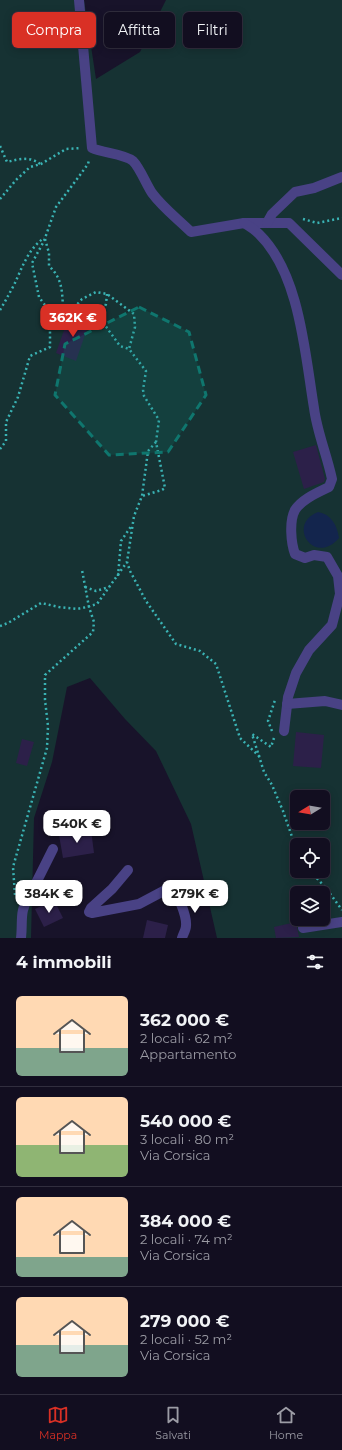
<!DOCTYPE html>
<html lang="it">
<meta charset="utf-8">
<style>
body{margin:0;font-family:Montserrat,sans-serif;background:#1b1729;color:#f1f3f6;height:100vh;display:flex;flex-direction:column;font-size:15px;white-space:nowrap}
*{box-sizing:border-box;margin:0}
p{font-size:13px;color:#9c9ca5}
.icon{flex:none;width:22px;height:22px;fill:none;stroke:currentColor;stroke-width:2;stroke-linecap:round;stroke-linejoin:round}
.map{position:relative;height:938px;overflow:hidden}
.drawer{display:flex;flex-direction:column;background:#120e20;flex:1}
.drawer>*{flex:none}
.top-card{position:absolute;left:12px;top:12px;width:318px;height:36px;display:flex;gap:8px}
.needle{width:26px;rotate:259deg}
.controls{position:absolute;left:290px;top:790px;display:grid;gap:8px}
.controls a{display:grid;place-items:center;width:40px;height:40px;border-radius:6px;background:#120e20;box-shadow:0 2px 10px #0003,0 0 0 1px #312e3e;font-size:20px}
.price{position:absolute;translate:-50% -34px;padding:0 9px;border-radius:8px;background:#fff;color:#222;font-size:13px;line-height:26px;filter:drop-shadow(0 1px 2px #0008)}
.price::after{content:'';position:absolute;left:50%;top:24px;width:12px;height:9px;margin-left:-6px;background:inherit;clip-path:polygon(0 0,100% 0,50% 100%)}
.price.current{background:#d93025;color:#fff}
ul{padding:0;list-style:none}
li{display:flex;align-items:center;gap:12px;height:100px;padding:0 16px}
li+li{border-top:1px solid #312e3e}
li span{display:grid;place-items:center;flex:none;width:112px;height:80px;border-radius:6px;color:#555}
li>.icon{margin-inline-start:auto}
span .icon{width:48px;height:48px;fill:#fffc;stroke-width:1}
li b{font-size:17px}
h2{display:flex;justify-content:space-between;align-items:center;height:48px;padding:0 16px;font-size:17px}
.pill{padding:0 14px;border-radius:6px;background:#120e20;box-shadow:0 2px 10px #0003,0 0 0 1px #312e3e;font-size:14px;line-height:36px}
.pill.current{background:#d93025;color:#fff}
.tab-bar{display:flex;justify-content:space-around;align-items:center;height:56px;border-top:1px solid #312e3e;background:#120e20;font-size:11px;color:#9c9ca5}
.tab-bar a{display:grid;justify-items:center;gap:2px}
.tab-bar .current{color:#d93025}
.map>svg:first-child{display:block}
.green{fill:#163233;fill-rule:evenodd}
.water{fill:#13254d}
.building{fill:#2c2049}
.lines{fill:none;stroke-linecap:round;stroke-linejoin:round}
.path{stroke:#3ab3b4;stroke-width:2.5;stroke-dasharray:2 3;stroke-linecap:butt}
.minor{stroke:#494285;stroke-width:10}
.marked{fill:#0f766e;fill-opacity:0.2;stroke:#0f766e;stroke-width:3;stroke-dasharray:8 5;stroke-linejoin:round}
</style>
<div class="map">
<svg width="342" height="938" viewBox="0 0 342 938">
<rect width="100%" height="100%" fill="#18132a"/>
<!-- green -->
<path class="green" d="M0,0H84L96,79L140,52L166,0H342V938H217L191,824L156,751L125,719L90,678L67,687L52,762L34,818L31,938H0ZM297,797H323V823H297ZM297,845H323V871H297ZM297,893H323V919H297Z"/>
<!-- water -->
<path class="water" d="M318,512C331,514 337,525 339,538C314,567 286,524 318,512Z"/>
<!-- building -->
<g class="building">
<polygon points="69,316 89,323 76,361 56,353"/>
<polygon points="316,445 325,479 324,482 304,489 293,452"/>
<polygon points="296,732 324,735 321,768 293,766"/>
<polygon points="22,739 34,742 27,766 16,763"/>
<polygon points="91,830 94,853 63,858 59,835"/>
<polygon points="54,900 63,918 44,927 35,909"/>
<polygon points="147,920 168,925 165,938 143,938"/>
<polygon points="296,922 299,937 276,938 274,927"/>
</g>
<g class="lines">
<!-- path -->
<g class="path">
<path d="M0,146L7,162C19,159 30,156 40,164"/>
<polyline points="0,199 16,180 30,167 41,164 66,149 81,148"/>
<polyline points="303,219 317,223 342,218"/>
<path d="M45,239L49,253V266C62,278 62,290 63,307L69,311"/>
<polyline points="107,294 106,304 101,316 102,321 120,346 129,349"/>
<path d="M0,310C5,302 9,294 14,285C22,268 28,249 44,238"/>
<polyline points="50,325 62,314 73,309 82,299 96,292 107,294 134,314 135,327 129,349 146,371 143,390 144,396 159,420 156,442 165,488 162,490 142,496"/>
<polyline points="156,442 148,451 142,496 134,516 127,562 130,571 146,601 176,644 200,651 216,664 240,738 260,757"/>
<polyline points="0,449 6,441 6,422 18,397 30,356 50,347 50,312 39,297 32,263 44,241 56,207 80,175 88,164 89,160"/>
<polyline points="118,576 121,541 132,525"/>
<polyline points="85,587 96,591 109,587"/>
<polyline points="0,626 8,623 41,603 59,607 77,609 87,607 97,604 127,562"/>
<polyline points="272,731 268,721 275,700"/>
<polyline points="274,738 271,747 252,734 264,772 272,785 283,811 297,851"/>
<polyline points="310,871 326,888 342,910"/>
<polyline points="15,895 13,867 47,748 48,726 45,700 45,675 93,632 94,622 89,607 82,570"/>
</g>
<!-- minor -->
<g class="minor">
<path d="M79,0L92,148C103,153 125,154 133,161C140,168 146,184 152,193C163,208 178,219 191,232L244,223H289L342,275"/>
<path d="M244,223C249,226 255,230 259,234C300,274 305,354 314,408C317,432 327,455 332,479L329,487C317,493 302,499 295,510C289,521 291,543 295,554L305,558L314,555L327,557L338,576L340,594L332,625L309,650L296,673L288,697L284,731"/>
<polyline points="267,223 272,214 295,192 314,188 342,177"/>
<polyline points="287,704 325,701 342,705"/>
<path d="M128,870L112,889L91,908L89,912L92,913L139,904L171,887C178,894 187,916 186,926C186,930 183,934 182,938"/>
<polyline points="303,928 342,922"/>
<path d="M21,938C23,922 19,911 29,897L53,849"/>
</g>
</g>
<!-- marked area -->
<path class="marked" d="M139,307L189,332L206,395L168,452L109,455L55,395L65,344Z"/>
</svg>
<div class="controls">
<a><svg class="needle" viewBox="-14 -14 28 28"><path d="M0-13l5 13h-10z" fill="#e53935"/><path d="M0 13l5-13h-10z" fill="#9c9ca5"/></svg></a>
<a><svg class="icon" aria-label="locate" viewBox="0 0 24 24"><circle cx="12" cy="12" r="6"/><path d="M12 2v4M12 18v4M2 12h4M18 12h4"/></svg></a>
<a><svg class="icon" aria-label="layers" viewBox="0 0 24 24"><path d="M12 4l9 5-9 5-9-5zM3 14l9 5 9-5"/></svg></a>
</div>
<b class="price current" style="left:73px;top:338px">362K €</b>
<b class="price" style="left:77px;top:844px">540K €</b>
<b class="price" style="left:49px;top:914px">384K €</b>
<b class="price" style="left:195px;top:914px">279K €</b>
<div class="top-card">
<a class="pill current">Compra</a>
<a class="pill">Affitta</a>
<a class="pill">Filtri</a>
</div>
</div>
<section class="drawer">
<h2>4 immobili<svg class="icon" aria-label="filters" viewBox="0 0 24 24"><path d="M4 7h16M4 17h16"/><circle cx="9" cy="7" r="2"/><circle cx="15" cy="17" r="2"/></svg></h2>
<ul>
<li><span style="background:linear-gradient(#ffd9b3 65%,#7fa58c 0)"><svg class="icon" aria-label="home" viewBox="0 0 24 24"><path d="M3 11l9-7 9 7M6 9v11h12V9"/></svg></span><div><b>362 000 €</b><p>2 locali · 62 m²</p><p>Appartamento</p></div></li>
<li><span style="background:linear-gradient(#ffd9b3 60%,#8fb573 0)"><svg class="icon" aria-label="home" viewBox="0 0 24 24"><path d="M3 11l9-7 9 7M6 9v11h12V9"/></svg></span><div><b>540 000 €</b><p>3 locali · 80 m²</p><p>Via Corsica</p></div></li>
<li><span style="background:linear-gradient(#ffd9b3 75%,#7fa58c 0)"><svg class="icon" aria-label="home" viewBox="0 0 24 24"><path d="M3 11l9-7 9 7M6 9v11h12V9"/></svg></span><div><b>384 000 €</b><p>2 locali · 74 m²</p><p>Via Corsica</p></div></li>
<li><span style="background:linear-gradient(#ffd9b3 60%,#7fa58c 0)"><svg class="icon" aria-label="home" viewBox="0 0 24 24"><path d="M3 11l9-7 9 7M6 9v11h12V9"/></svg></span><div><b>279 000 €</b><p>2 locali · 52 m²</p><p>Via Corsica</p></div></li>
</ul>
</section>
<nav class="tab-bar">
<a class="current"><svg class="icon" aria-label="map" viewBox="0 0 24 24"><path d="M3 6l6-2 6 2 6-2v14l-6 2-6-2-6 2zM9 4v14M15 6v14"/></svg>Mappa</a>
<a><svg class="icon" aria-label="saved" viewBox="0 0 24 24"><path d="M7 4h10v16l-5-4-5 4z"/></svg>Salvati</a>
<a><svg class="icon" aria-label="home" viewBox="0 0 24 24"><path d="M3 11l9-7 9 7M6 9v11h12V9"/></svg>Home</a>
</nav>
